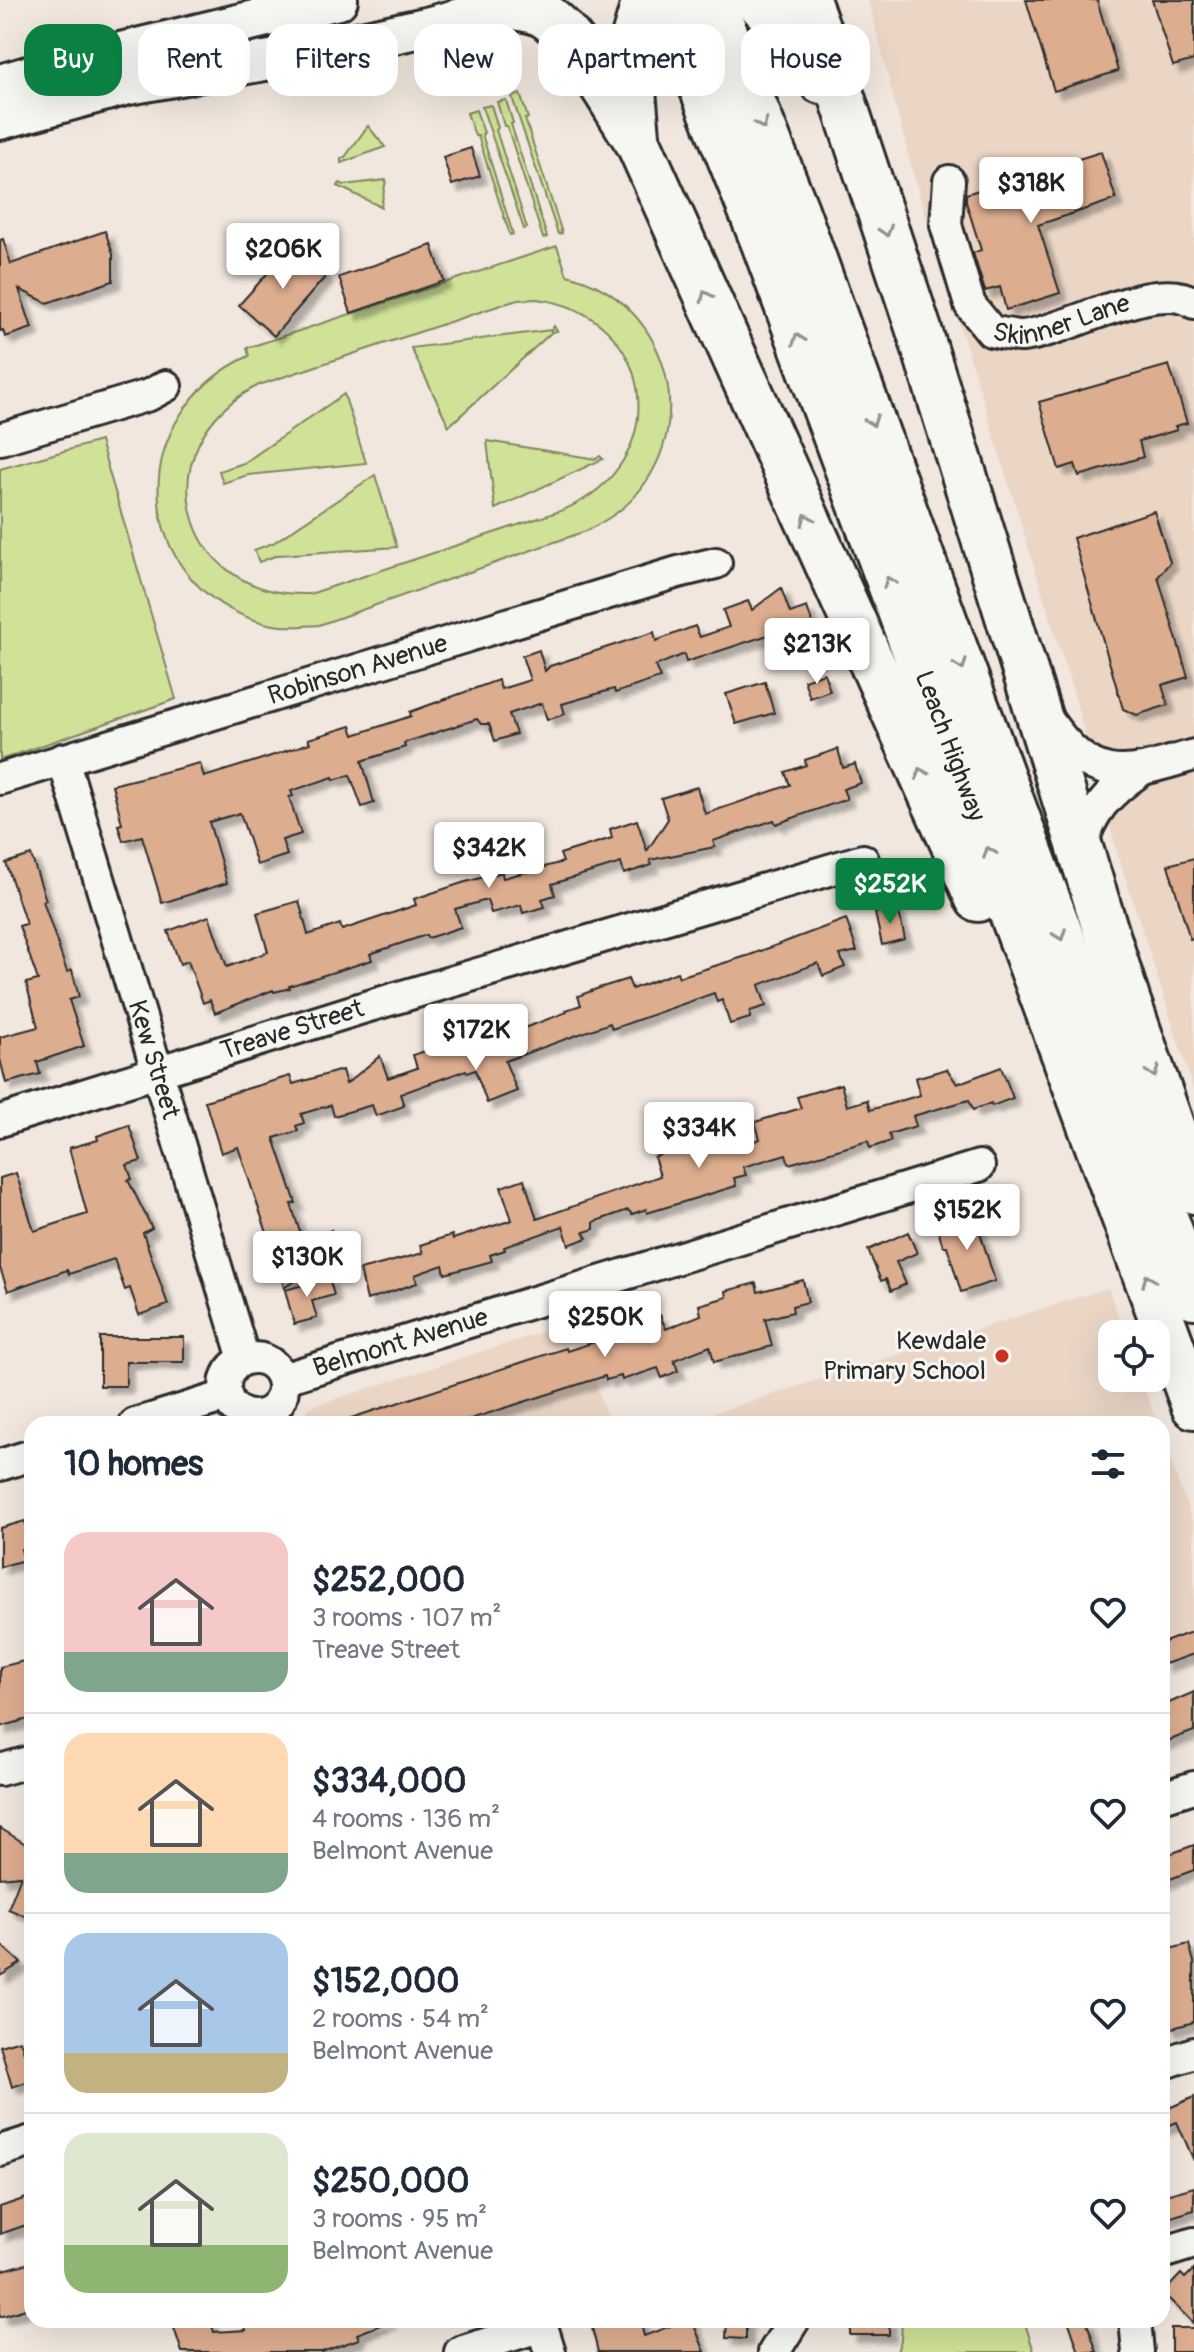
<!DOCTYPE html>
<meta charset="utf-8">
<style>
body{margin:0;font-family:Pangolin,sans-serif;background:#f2f2f3;color:#1f2937;height:100vh;display:flex;flex-direction:column;font-size:30px;white-space:nowrap}
*{box-sizing:border-box;margin:0}
p{font-size:26px;color:#747a83}
.icon{flex:none;width:44px;height:44px;fill:none;stroke:currentColor;stroke-width:2;stroke-linecap:round;stroke-linejoin:round}
.map{position:relative;flex:1;overflow:hidden}
.drawer{position:absolute;left:24px;top:1416px;width:1146px;height:912px;display:flex;flex-direction:column;background:#fff;border-radius:24px;box-shadow:0 8px 32px #0002}
.drawer>*{flex:none}
.guide{position:absolute;left:24px;top:24px;width:1146px;height:72px;display:flex;gap:16px}
.controls{position:absolute;left:1098px;top:1320px;display:grid;gap:16px}
.controls a{display:grid;place-items:center;width:72px;height:72px;border-radius:16px;background:#fff;box-shadow:0 8px 32px #0002;font-size:40px}
.price{position:absolute;translate:-50% -68px;padding:0 18px;border-radius:8px;background:#fff;color:#222;font-size:26px;line-height:52px;filter:drop-shadow(0 2px 4px #0008)}
.price::after{content:'';position:absolute;left:50%;top:48px;width:24px;height:18px;margin-left:-12px;background:inherit;clip-path:polygon(0 0,100% 0,50% 100%)}
.price.on{background:#0b8043;color:#fff}
ul{padding:0;list-style:none}
li{display:flex;align-items:center;gap:24px;height:200px;padding:0 40px}
li+li{border-top:2px solid #e0e1e3}
li span{display:grid;place-items:center;flex:none;width:224px;height:160px;border-radius:24px;color:#555}
li>.icon{margin-inline-start:auto}
span .icon{width:96px;height:96px;fill:#fffc;stroke-width:1}
li b{font-size:34px}
h2{display:flex;justify-content:space-between;align-items:center;height:96px;padding:0 40px;font-size:34px}
.tag{padding:0 28px;border-radius:24px;background:#fff;box-shadow:0 8px 32px #0002;font-size:28px;line-height:72px}
.tag.on{background:#0b8043;color:#fff}
.map>svg:first-child{display:block}
.built{fill:#ebd6c6}
.green{fill:#d0e297;stroke:#7e8661;stroke-width:2;fill-rule:evenodd}
.building{fill:#ddad8f;stroke:#2b2b2b;stroke-width:2;filter:url(#shadow)}
.lines{fill:none;stroke-linecap:round;stroke-linejoin:round}
.minor-casing{stroke:#2b2b2b;stroke-width:36}
.major-casing{stroke:#2b2b2b;stroke-width:44}
.highway-casing{stroke:#2b2b2b;stroke-width:50}
.minor{stroke:#f6f6f2;stroke-width:30}
.major{stroke:#f6f6f2;stroke-width:38}
.highway{stroke:#f6f6f2;stroke-width:44}
.oneway{stroke:#90908e}
.poi-dot{fill:#c8321e;stroke:#f6f6f2;stroke-width:3}
.labels{text-anchor:middle;dominant-baseline:central;stroke-width:6;stroke-linejoin:round;paint-order:stroke}
.street-label{font-size:26px;fill:#2b2b2b;stroke:#f6f6f2}
.poi-label{font-size:26px;fill:#2b2b2b;stroke:#f6f6f2;text-anchor:end}
</style>
<div class="map">
<svg width="1194" height="2352" viewBox="0 0 1194 2352">
<defs>
<filter id="shadow"><feDropShadow dx="7" dy="7" stdDeviation="2" flood-color="#0004"/></filter>
</defs>
<rect width="100%" height="100%" fill="#f1e7de"/>
<filter id="ink" filterUnits="userSpaceOnUse"><feTurbulence type="fractalNoise" baseFrequency=".0125" numOctaves="2"/><feDisplacementMap in="SourceGraphic" scale="16" xChannelSelector="R" yChannelSelector="G"/><feConvolveMatrix kernelMatrix="1 2 1 2 8 2 1 2 1" color-interpolation-filters="sRGB"/></filter>
<g filter="url(#ink)">
<!-- built -->
<g class="built">
<polygon points="868,0 1194,0 1194,1091 1116,849 1076,702 914,177"/>
<polygon points="1108,1288 1125,1334 1112,1334 1112,1378 1141,1378 1157,1424 679,1424"/>
<polygon points="576,1321 609,1424 301,1424 308,1408"/>
<polygon points="1162,1437 1194,1526 1194,1630 1162,1640"/>
</g>
<!-- green -->
<g class="green">
<polygon points="520,94 528,118 525,119 562,233 558,234 512,97"/>
<polygon points="506,100 513,123 511,124 547,237 543,238 507,126 504,126 497,102"/>
<polygon points="491,105 498,128 496,130 527,228 524,229 482,107"/>
<polygon points="476,110 484,133 482,134 513,234 510,235 478,136 475,136 467,113"/>
<polygon points="368,126 385,147 341,163 341,158 345,157"/>
<polygon points="386,180 381,207 338,186 340,183 344,185"/>
<path d="M557,246L567,275C662,298 701,413 640,490C626,509 607,520 586,531L319,625C301,626 282,628 264,623C129,585 123,414 249,356L247,348ZM536,299C658,313 676,464 563,510L310,594C178,599 142,443 259,385L501,305L518,300Z"/>
<polygon points="554,326 557,331 552,332 449,426 411,348 551,330"/>
<polygon points="344,394 366,463 248,475 223,483 219,471 244,463"/>
<polygon points="100,441 176,699 0,760 0,469"/>
<polygon points="487,441 596,459 600,456 603,459 495,509"/>
<polygon points="375,475 397,547 278,555 259,562 254,550 273,543"/>
<polygon points="902,2320 1024,2320 1034,2352 897,2352 901,2340"/>
</g>
<!-- building -->
<g class="building">
<polygon points="1026,0 1097,0 1118,71 1054,91"/>
<polygon points="1152,0 1194,0 1194,60 1173,66"/>
<polygon points="471,148 480,176 452,185 443,157"/>
<polygon points="1101,152 1116,199 1038,225 1060,293 1006,310 1000,287 985,291 973,253 981,250 966,202 966,194"/>
<polygon points="105,231 113,254 113,281 47,303 19,289 32,328 5,337 3,330 0,331 0,240 3,239 11,264"/>
<polygon points="432,245 444,281 351,313 339,277"/>
<polygon points="292,246 326,276 274,336 239,305"/>
<polygon points="1169,365 1187,423 1175,426 1177,430 1139,441 1143,457 1079,476 1075,464 1059,469 1039,402"/>
<polygon points="1154,511 1170,562 1158,577 1188,677 1162,685 1168,705 1137,715 1123,709 1073,538"/>
<polygon points="781,588 790,613 807,607 814,628 774,643 771,634 686,662 684,654 655,666 660,678 615,693 614,689 562,704 565,714 547,720 542,703 509,714 516,734 495,741 489,724 481,724 477,719 404,743 405,747 362,761 374,803 362,807 350,775 334,780 333,777 291,791 293,796 289,797 301,834 282,840 287,855 257,865 240,813 209,822 227,883 162,903 142,836 123,841 118,825 122,824 118,807 112,785 200,763 204,777 259,760 310,743 308,739 351,726 354,735 411,716 410,712 498,680 501,689 530,680 522,656 539,650 545,671 550,666 654,632 656,641 695,626 700,637 729,627 723,610 748,601 752,610"/>
<polygon points="824,673 830,691 810,698 804,680"/>
<polygon points="765,682 774,713 736,724 726,694"/>
<polygon points="838,749 843,768 855,764 861,783 843,789 847,799 776,824 774,820 713,841 715,847 650,860 652,865 624,874 621,863 552,884 555,895 542,899 545,907 523,913 521,905 491,913 487,900 455,909 461,927 428,938 426,935 370,954 372,960 289,986 290,988 274,992 273,990 215,1013 210,1000 203,1003 188,961 180,964 168,931 209,916 227,967 268,952 257,913 299,901 308,935 340,924 342,930 416,905 414,899 462,883 502,872 503,878 563,862 560,854 612,838 610,829 637,820 647,851 668,819 661,798 697,787 705,814 790,785 785,772 806,765 805,760"/>
<polygon points="31,855 46,900 43,901 67,972 72,970 79,997 69,1000 84,1046 37,1062 40,1074 6,1083 0,1059 0,1037 38,1027 26,983 38,980 19,926 26,924 6,863"/>
<polygon points="1194,858 1194,938 1190,939 1168,865"/>
<polygon points="898,908 905,939 882,945 875,913"/>
<polygon points="846,919 857,951 840,955 845,967 823,976 818,963 759,985 766,1006 750,1011 750,1018 730,1024 722,1000 717,1002 714,993 612,1029 610,1023 505,1061 517,1091 487,1103 475,1070 467,1073 466,1070 400,1094 404,1106 376,1116 372,1105 334,1116 331,1105 301,1114 304,1123 296,1126 298,1131 274,1138 296,1203 291,1204 305,1248 331,1230 343,1247 284,1288 277,1261 269,1263 262,1242 269,1239 238,1147 221,1153 205,1101 290,1076 293,1084 342,1070 346,1084 380,1056 388,1078 417,1068 413,1055 468,1037 464,1028 495,1016 503,1036 567,1012 566,1010 581,1005 578,996 599,988 628,979 632,989 677,972 679,977 750,955"/>
<polygon points="1001,1067 1013,1098 992,1106 991,1103 973,1110 969,1100 913,1116 916,1126 889,1134 891,1141 870,1148 868,1141 789,1164 786,1154 743,1167 746,1175 734,1178 736,1186 647,1213 646,1209 632,1214 628,1210 594,1222 594,1229 584,1232 587,1238 569,1245 563,1226 504,1247 505,1250 490,1255 492,1261 445,1274 443,1265 415,1275 417,1283 367,1300 360,1270 423,1253 420,1245 452,1235 453,1239 512,1220 501,1187 524,1179 537,1219 660,1176 654,1157 662,1154 660,1149 697,1137 694,1129 719,1120 729,1149 760,1139 755,1122 801,1108 797,1097 841,1084 847,1106 867,1100 870,1110 920,1095 915,1078 947,1069 957,1084"/>
<polygon points="129,1125 141,1161 127,1165 132,1179 128,1180 152,1228 143,1233 168,1305 139,1315 130,1288 125,1290 114,1259 69,1274 67,1270 8,1291 0,1268 0,1178 16,1173 34,1231 87,1214 69,1148 98,1140 97,1136"/>
<polygon points="974,1213 995,1281 961,1292 947,1246 943,1246 936,1225"/>
<polygon points="908,1232 917,1253 896,1262 906,1284 891,1291 886,1279 881,1281 868,1250"/>
<polygon points="329,1278 334,1295 312,1301 317,1318 294,1324 285,1290"/>
<polygon points="803,1280 808,1302 792,1306 793,1312 765,1319 772,1346 714,1362 710,1346 674,1360 678,1371 662,1378 658,1368 622,1380 621,1376 606,1380 605,1376 455,1424 343,1424 342,1421 566,1348 567,1351 643,1326 641,1322 660,1315 666,1329 701,1315 699,1305 727,1297 726,1291 756,1283 758,1292"/>
<polygon points="100,1337 184,1337 184,1362 126,1362 126,1386 100,1386"/>
<polygon points="25,1521 32,1546 21,1549 24,1560 0,1567 0,1528"/>
<polygon points="1194,1631 1194,1654 1162,1665 1162,1643"/>
<polygon points="32,1659 32,1718 0,1727 0,1667"/>
<polygon points="1194,1692 1194,1731 1162,1743 1162,1706"/>
<polygon points="0,1828 32,1848 32,1919 8,1909 21,1876 0,1878"/>
<polygon points="1194,1845 1194,1870 1162,1882 1162,1857"/>
<polygon points="0,1944 21,1963 0,1976"/>
<polygon points="1189,1944 1194,1962 1194,2022 1169,2029 1162,2002 1162,1951"/>
<polygon points="20,2040 24,2052 32,2049 32,2080 12,2087 0,2046"/>
<polygon points="1194,2097 1194,2161 1177,2122 1162,2128 1162,2111"/>
<polygon points="1194,2187 1194,2210 1162,2220 1162,2196"/>
<polygon points="32,2196 32,2223 0,2234 0,2207"/>
<polygon points="32,2262 32,2307 0,2317 0,2271"/>
<polygon points="1194,2269 1194,2324 1163,2293 1181,2274 1185,2278"/>
<polygon points="197,2320 210,2320 214,2332 246,2330 243,2320 391,2321 357,2334 359,2339 322,2352 182,2352 174,2328"/>
<polygon points="590,2320 640,2320 644,2336 686,2320 692,2320 705,2352 598,2352"/>
<polygon points="727,2320 746,2320 746,2339 726,2338"/>
<rect x="850" y="2320" width="39" height="15"/>
<polygon points="1068,2320 1086,2320 1097,2352 1079,2352"/>
<rect x="1171" y="2328" width="23" height="24"/>
</g>
<g class="lines">
<!-- minor casing -->
<g class="minor-casing">
<g id="minor">
<path id="s1" d="M949,181L946,225L970,305L991,331C1001,333 1013,336 1022,336C1066,332 1157,277 1194,303"/>
<polyline points="0,439 149,395 166,386"/>
<path d="M1047,719C1094,787 1124,776 1194,755"/>
<path id="s2" d="M63,759L244,1359"/>
<path id="s3" d="M0,779L678,572L716,563"/>
<path d="M1081,849C1090,812 1109,792 1140,771"/>
<path id="s4" d="M0,1121L359,1009L863,860"/>
<circle cx="254" cy="1387" r="29"/>
<path id="s5" d="M282,1379L979,1166"/>
<polyline points="135,1424 226,1396"/>
<polyline points="0,1465 32,1455"/>
<polyline points="0,1770 32,1761"/>
<polyline points="1162,1797 1194,1787"/>
<polyline points="1162,2064 1194,2053"/>
<polyline points="0,2151 32,2141"/>
<polyline points="1162,2253 1194,2243"/>
<polyline points="540,2320 550,2352"/>
<polyline points="1135,2320 1138,2352"/>
<polyline points="460,2352 542,2326"/>
<polyline points="774,2352 794,2320"/>
</g>
</g>
<!-- major casing -->
<g class="major-casing">
<g id="major">
<polyline points="0,84 58,67 338,0"/>
<polyline points="0,120 128,85 293,56 430,26 527,0"/>
</g>
</g>
<!-- highway casing -->
<g class="highway-casing">
<g id="highway">
<path id="s6" d="M667,0L764,243L1194,1406"/>
<polyline points="712,0 796,210 944,619 1194,1296"/>
<polyline points="757,0 791,36 821,81"/>
<polyline points="807,0 832,67 919,330 1127,999 1194,1191"/>
<path d="M507,6C519,8 533,9 544,15C576,34 616,110 638,142L978,899"/>
<polyline points="637,136 631,68 633,41 645,0"/>
</g>
</g>
<!-- minor -->
<use href="#minor" class="minor"/>
<!-- major -->
<use href="#major" class="major"/>
<!-- highway -->
<use href="#highway" class="highway"/>
</g>
<!-- one-way arrows -->
<defs><path id="oneway-chevron" d="M-2-3.5L2.5 0L-2 3.5" fill="none" stroke-width="1.6" stroke-linecap="round" stroke-linejoin="round" transform="scale(2)"/></defs>
<g class="oneway">
<use href="#oneway-chevron" transform="translate(762 124) rotate(68)"/>
<use href="#oneway-chevron" transform="translate(886 231) rotate(72)"/>
<use href="#oneway-chevron" transform="translate(706 296) rotate(-114)"/>
<use href="#oneway-chevron" transform="translate(798 339) rotate(-110)"/>
<use href="#oneway-chevron" transform="translate(872 421) rotate(70)"/>
<use href="#oneway-chevron" transform="translate(807 519) rotate(-114)"/>
<use href="#oneway-chevron" transform="translate(889 582) rotate(-111)"/>
<use href="#oneway-chevron" transform="translate(961 665) rotate(70)"/>
<use href="#oneway-chevron" transform="translate(921 773) rotate(-114)"/>
<use href="#oneway-chevron" transform="translate(989 852) rotate(-110)"/>
<use href="#oneway-chevron" transform="translate(1060 935) rotate(70)"/>
<use href="#oneway-chevron" transform="translate(1153 1072) rotate(71)"/>
<use href="#oneway-chevron" transform="translate(1148 1280) rotate(-111)"/>
</g>
</g>
<!-- markers -->
<circle class="poi-dot" cx="1002" cy="1356" r="8"/>
<g class="labels">
<!-- street labels -->
<g class="street-label">
<text stroke="none"><textPath href="#s1" startOffset="234">Skinner Lane</textPath></text>
<text stroke="none"><textPath href="#s3" startOffset="374">Robinson Avenue</textPath></text>
<text stroke="none"><textPath href="#s6" startOffset="798">Leach Highway</textPath></text>
<text stroke="none"><textPath href="#s4" startOffset="306">Treave Street</textPath></text>
<text stroke="none"><textPath href="#s2" startOffset="314">Kew Street</textPath></text>
<text stroke="none"><textPath href="#s5" startOffset="124">Belmont Avenue</textPath></text>
</g>
<!-- poi labels -->
<g class="poi-label">
<text x="986" y="1341">Kewdale<tspan x="986" dy="30">Primary School</tspan></text>
</g>
</g>
</svg>
<div class="controls">
<a><svg class="icon" aria-label="locate" viewBox="0 0 24 24"><circle cx="12" cy="12" r="6"/><path d="M12 2v4M12 18v4M2 12h4M18 12h4"/></svg></a>
</div>
<b class="price" style="left:1031px;top:225px">$318K</b>
<b class="price" style="left:283px;top:291px">$206K</b>
<b class="price" style="left:817px;top:686px">$213K</b>
<b class="price" style="left:489px;top:890px">$342K</b>
<b class="price on" style="left:890px;top:926px">$252K</b>
<b class="price" style="left:476px;top:1072px">$172K</b>
<b class="price" style="left:699px;top:1170px">$334K</b>
<b class="price" style="left:967px;top:1252px">$152K</b>
<b class="price" style="left:307px;top:1299px">$130K</b>
<b class="price" style="left:605px;top:1359px">$250K</b>
<div class="guide">
<a class="tag on">Buy</a>
<a class="tag">Rent</a>
<a class="tag">Filters</a>
<a class="tag">New</a>
<a class="tag">Apartment</a>
<a class="tag">House</a>
</div>
<section class="drawer">
<h2>10 homes<svg class="icon" aria-label="filters" viewBox="0 0 24 24"><path d="M4 7h16M4 17h16"/><circle cx="9" cy="7" r="2"/><circle cx="15" cy="17" r="2"/></svg></h2>
<ul>
<li><span style="background:linear-gradient(#f6c9c9 75%,#7fa58c 0)"><svg class="icon" aria-label="home" viewBox="0 0 24 24"><path d="M3 11l9-7 9 7M6 9v11h12V9"/></svg></span><div><b>$252,000</b><p>3 rooms · 107 m²</p><p>Treave Street</p></div><svg class="icon" aria-label="heart" viewBox="0 0 24 24"><path d="M12 20l-8-8c-3-5 5-10 8-4 3-6 11-1 8 4z"/></svg></li>
<li><span style="background:linear-gradient(#ffd9b3 75%,#7fa58c 0)"><svg class="icon" aria-label="home" viewBox="0 0 24 24"><path d="M3 11l9-7 9 7M6 9v11h12V9"/></svg></span><div><b>$334,000</b><p>4 rooms · 136 m²</p><p>Belmont Avenue</p></div><svg class="icon" aria-label="heart" viewBox="0 0 24 24"><path d="M12 20l-8-8c-3-5 5-10 8-4 3-6 11-1 8 4z"/></svg></li>
<li><span style="background:linear-gradient(#a9c7e8 75%,#c2b280 0)"><svg class="icon" aria-label="home" viewBox="0 0 24 24"><path d="M3 11l9-7 9 7M6 9v11h12V9"/></svg></span><div><b>$152,000</b><p>2 rooms · 54 m²</p><p>Belmont Avenue</p></div><svg class="icon" aria-label="heart" viewBox="0 0 24 24"><path d="M12 20l-8-8c-3-5 5-10 8-4 3-6 11-1 8 4z"/></svg></li>
<li><span style="background:linear-gradient(#dfe7d0 70%,#8fb573 0)"><svg class="icon" aria-label="home" viewBox="0 0 24 24"><path d="M3 11l9-7 9 7M6 9v11h12V9"/></svg></span><div><b>$250,000</b><p>3 rooms · 95 m²</p><p>Belmont Avenue</p></div><svg class="icon" aria-label="heart" viewBox="0 0 24 24"><path d="M12 20l-8-8c-3-5 5-10 8-4 3-6 11-1 8 4z"/></svg></li>
</ul>
</section>
</div>
